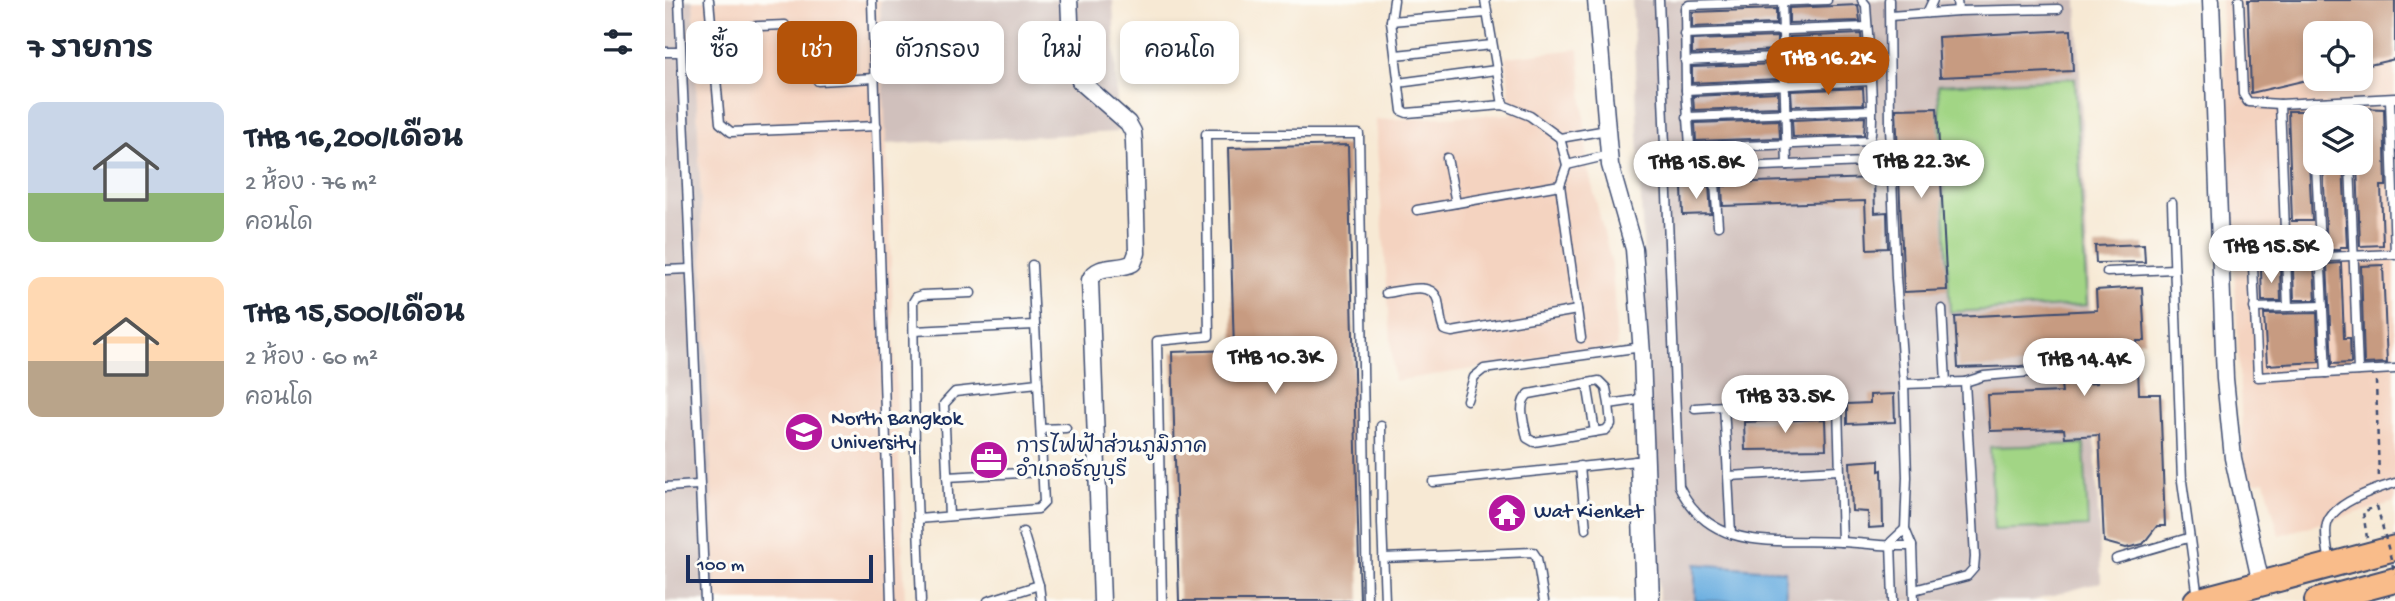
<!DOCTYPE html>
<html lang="th">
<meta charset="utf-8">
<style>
body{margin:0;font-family:"Gochi Hand","Playpen Sans Thai",sans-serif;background:#f6f6f7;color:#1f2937;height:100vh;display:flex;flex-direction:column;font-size:26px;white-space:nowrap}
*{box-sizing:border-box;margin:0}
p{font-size:23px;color:#747a83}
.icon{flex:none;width:38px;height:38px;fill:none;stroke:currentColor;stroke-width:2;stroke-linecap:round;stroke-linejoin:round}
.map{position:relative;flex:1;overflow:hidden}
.panel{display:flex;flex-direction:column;background:#fff;width:665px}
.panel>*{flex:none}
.hud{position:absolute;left:21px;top:21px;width:665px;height:63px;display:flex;gap:14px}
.buttons{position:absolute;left:1638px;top:21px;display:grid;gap:14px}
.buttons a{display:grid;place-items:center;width:70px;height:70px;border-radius:14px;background:#fff;box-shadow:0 4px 10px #0003;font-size:35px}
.scale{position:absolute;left:21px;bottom:18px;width:187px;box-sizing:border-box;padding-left:7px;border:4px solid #1b2f5e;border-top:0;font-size:19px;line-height:24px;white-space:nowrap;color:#1b2f5e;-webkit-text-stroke:5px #fdfcf7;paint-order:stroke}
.price{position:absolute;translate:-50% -60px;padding:0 16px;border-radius:24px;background:#fff;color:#222;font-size:23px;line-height:46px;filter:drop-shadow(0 2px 4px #0008)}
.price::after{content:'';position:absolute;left:50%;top:42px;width:21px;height:16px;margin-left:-10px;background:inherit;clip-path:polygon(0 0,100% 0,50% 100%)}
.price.on{background:#b45309;color:#fff}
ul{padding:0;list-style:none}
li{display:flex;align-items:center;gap:21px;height:175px;padding:0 28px}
li span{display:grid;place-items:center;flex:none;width:196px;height:140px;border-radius:14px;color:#555}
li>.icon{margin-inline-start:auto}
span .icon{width:84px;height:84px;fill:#fffc;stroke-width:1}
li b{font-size:30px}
h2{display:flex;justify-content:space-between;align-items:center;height:84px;padding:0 28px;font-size:30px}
.tag{padding:0 24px;border-radius:14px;background:#fff;box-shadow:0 4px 10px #0003;font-size:24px;line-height:63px}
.tag.on{background:#b45309;color:#fff}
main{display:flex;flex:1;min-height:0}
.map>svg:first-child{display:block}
.built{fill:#f4d3c0;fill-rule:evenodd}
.industrial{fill:#d0c0bc}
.green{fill:#a2d585;stroke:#5e8272;stroke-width:2}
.water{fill:#6aaee0;stroke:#426e9f;stroke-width:2}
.building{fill:#c79b81}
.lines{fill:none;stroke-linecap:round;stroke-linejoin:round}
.lane-casing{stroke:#3c4b70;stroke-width:11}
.street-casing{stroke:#3c4b70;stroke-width:19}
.primary-casing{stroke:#3c4b70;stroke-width:28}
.path{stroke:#3c4b70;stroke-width:2.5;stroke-dasharray:5 5;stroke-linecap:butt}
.lane{stroke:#fff;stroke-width:8}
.street{stroke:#fff;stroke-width:16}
.primary{stroke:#f9bc8a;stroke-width:24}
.path-bridge{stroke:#3c4b70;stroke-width:2.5;stroke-dasharray:5 5;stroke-linecap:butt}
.labels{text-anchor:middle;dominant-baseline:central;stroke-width:7;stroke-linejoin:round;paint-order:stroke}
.poi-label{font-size:21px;fill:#1b2f5e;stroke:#fdfcf7;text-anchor:start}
</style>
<main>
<section class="panel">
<h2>7 รายการ<svg class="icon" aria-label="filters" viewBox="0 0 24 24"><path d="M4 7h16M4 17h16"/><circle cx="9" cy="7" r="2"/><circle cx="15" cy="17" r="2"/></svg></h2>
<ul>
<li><span style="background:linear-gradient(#c9d6e8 65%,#8fb573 0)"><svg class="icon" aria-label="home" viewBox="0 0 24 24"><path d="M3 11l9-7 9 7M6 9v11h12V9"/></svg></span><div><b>THB 16,200/เดือน</b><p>2 ห้อง · 76 m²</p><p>คอนโด</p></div></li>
<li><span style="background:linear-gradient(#ffd9b3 60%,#b9a48a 0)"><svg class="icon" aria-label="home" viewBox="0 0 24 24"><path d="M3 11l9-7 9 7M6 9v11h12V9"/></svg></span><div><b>THB 15,500/เดือน</b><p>2 ห้อง · 60 m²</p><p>คอนโด</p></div></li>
</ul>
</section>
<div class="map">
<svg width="1730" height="601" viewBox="0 0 1730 601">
<rect width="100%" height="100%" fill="#fdfcf7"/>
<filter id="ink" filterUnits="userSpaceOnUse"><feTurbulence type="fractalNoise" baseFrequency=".0143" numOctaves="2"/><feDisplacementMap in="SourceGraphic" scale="14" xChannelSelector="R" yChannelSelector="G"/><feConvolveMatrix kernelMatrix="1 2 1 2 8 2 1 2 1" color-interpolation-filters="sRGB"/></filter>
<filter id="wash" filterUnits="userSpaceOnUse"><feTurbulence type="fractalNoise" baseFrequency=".00686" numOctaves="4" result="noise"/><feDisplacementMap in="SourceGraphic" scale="28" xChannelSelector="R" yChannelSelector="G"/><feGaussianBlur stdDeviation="1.57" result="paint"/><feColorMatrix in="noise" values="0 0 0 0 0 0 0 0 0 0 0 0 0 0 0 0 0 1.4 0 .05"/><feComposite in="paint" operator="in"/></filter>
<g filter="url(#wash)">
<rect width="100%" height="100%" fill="#f7e9d4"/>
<!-- built -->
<g class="built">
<polygon points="28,0 215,0 240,601 51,601"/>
<path d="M1556,0H1730V502L1614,535L1600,481L1581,484L1579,470ZM1650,33H1696V79H1650ZM1650,117H1696V163H1650Z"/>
<polygon points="914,49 923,169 947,265 952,347 729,381 710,120 846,114 841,57"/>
</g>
<!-- industrial -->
<g class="industrial">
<polygon points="0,0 28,0 51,601 0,601"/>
<polygon points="215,0 448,0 453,132 221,144"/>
<polygon points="967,0 1412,0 1436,582 1367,601 994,601"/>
</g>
<!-- green -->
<g class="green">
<polygon points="1410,78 1422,305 1285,312 1273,85"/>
<polygon points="1419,444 1423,526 1329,530 1325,447"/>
</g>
<!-- water -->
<polygon class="water" points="1030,564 1120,571 1121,601 1030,601"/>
<g id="blocks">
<!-- building -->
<g class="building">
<polygon points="1583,0 1730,0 1730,59 1696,67 1696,33 1650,33 1650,78 1586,93"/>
<polygon points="1193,5 1195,21 1124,23 1124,8"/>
<polygon points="1111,9 1111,24 1027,27 1027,12"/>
<polygon points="1406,30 1408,71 1275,77 1273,37"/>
<polygon points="1196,34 1197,47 1125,50 1125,37"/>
<polygon points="1112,37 1112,50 1027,54 1027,40"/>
<polygon points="1197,60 1198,75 1126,78 1125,63"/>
<polygon points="1112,64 1113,79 1027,83 1027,67"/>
<polygon points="1198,88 1199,104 1127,106 1126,91"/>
<polygon points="1113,92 1114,107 1029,110 1028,96"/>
<polygon points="1272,108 1282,290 1239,292 1231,109"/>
<polygon points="1696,108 1719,109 1721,186 1716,186 1718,245 1695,246 1692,163 1696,163"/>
<polygon points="1623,111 1638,111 1640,163 1644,163 1647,221 1627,221"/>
<polygon points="1200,117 1199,135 1128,137 1127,120"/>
<polygon points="1114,120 1115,138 1031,141 1030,123"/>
<polygon points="683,145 695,601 514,601 507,352 569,350 563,148"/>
<polygon points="1658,163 1678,163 1682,247 1675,247 1675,250 1662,250"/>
<polygon points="1209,178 1210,213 1222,212 1223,248 1202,249 1200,201 1058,206 1057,186 1061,186 1061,183"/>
<polygon points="1044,186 1046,214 1018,215 1017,187"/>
<polygon points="1479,244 1480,262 1431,263 1430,246"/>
<polygon points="1676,263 1679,338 1685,338 1686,363 1667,364 1662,264"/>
<polygon points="1718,265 1722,363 1699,364 1696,266"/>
<polygon points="1649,267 1651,300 1629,300 1628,268"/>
<polygon points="1615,268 1616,301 1597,301 1596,269"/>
<polygon points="1477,287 1480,341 1472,341 1474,394 1495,394 1500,526 1492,526 1478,544 1461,548 1439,542 1434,435 1400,437 1399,429 1325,431 1323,395 1397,392 1396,385 1432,383 1431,364 1422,360 1355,366 1293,368 1290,317 1432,310 1431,290"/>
<polygon points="1652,313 1654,362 1602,365 1599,314"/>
<polygon points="1229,394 1230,422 1182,424 1182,404 1205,403 1205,395"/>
<polygon points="1160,419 1161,449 1080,450 1079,422"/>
<polygon points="1214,460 1214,471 1217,470 1218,527 1204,528 1203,512 1187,511 1185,462"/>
</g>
</g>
</g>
<g filter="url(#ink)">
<use href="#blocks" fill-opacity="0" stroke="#3c4b70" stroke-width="2"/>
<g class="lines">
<!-- lane casing -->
<g class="lane-casing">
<g id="lane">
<polyline points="14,0 40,601"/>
<polyline points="44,0 55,123 66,132 212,126"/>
<polyline points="207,0 226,601"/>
<polyline points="729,0 726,21 737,111 742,113 838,105 865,116 895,138 902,165 895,185 752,210"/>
<polyline points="820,0 838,105"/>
<path d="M994,0L1014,486C1046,555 1115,538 1177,542C1201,543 1223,547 1247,546"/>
<polyline points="1117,0 1122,165"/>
<path d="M1162,0L1024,5L1020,8L1021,90L1025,146L1029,148L1204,141C1212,129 1202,27 1201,5L1197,0"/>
<polyline points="1224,0 1225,127 1231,278 1239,384 1242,477 1240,529 1247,546 1249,601"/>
<polyline points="1292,0 1293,11 1393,9"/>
<polyline points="1574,0 1578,94 1583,102 1615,104 1730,98"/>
<polyline points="1262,13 1268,0"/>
<polyline points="1225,16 1293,11"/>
<polyline points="726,21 821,13"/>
<polyline points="45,28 120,25"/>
<polyline points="1019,34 1202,27"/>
<polyline points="0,52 16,52"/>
<polyline points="731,55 827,45"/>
<polyline points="1020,61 1203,53"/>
<polyline points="153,81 210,78"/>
<polyline points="733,83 831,70"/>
<polyline points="1021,90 1205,81"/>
<polyline points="1725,99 1730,255"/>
<polyline points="1683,101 1683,117"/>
<polyline points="1649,102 1650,138"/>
<polyline points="1615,104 1623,307"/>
<polyline points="1022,117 1207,110"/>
<polyline points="895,138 942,130"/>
<polyline points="782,158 791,203"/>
<polyline points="1651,163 1661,373"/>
<polyline points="1685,163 1693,371"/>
<polyline points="902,165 944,155"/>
<polyline points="1049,168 1053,226"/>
<polyline points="1024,169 1226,161"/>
<polyline points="895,185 916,338"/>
<polyline points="1507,203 1517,481 1533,598"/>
<polyline points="1730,254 1593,260 1589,261 1588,266 1593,377 1730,369"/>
<polyline points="367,265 373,383"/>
<polyline points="0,270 25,269"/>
<polyline points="1442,272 1509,269"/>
<path d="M721,293C737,291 768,280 773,301C775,311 775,321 779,330L787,332L912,310"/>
<polyline points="1589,308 1658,306"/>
<polyline points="1277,309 1281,383"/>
<polyline points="249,331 370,325"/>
<polyline points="922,383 930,432"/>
<polyline points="1239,384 1300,382"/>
<polyline points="802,400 809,377 819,369 977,347"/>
<path d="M944,404L941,388L934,381L864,394C851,403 860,425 862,438L869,442L941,430L946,424L944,404L978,399"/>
<polyline points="1030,408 1059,406"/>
<polyline points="716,426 717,523 720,601"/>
<polyline points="376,429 401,428"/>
<polyline points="970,461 975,601"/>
<polyline points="915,466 921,529"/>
<polyline points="1063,476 1059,406 1165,400 1173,407 1177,542"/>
<polyline points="282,477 377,472"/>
<polyline points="768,482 981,460"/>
<polyline points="0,487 33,485"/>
<polyline points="253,519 373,509 379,503 373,383 290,392 279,404 284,516"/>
<polyline points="358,532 374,585 376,601"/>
<polyline points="1066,534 1063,476 1174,470"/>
<polyline points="718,558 868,552 872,558 879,601"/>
<polyline points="1451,559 1523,538"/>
<path d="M1665,562C1663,551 1659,535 1662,524C1668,503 1710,489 1730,483"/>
<polyline points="1249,590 1302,576 1309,568 1310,557 1300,382 1319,376 1423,367"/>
<polyline points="256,601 250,449 248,302 251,297 257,295 306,293"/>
<polyline points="323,601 374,585"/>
<polyline points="497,601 492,341 544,336 541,134 694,134 702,601"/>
<polyline points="1228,601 1226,542 1240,529"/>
</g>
</g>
<!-- street casing -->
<g class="street-casing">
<g id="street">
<path d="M404,0C406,27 404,57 415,81L463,123L468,132L469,142L472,253L468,263C454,271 432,263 425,280L437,601"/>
<polyline points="931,0 945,165 969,249 977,354 986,601"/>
<polyline points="1546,0 1560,379 1568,458 1596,584"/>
</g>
</g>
<!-- primary casing -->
<g class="primary-casing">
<g id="primary">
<polyline points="1531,601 1730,548"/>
<polyline points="1652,601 1730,580"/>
</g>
</g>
<!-- path -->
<g class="path">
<polyline points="1711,381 1714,479"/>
<polyline points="1702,538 1698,512 1712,506"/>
</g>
<!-- lane -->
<use href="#lane" class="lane"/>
<!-- street -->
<use href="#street" class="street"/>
<!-- primary -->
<use href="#primary" class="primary"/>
<!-- path-bridge -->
<polyline class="path-bridge" points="1712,506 1730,574"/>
</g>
</g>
<!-- icons -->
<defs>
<g id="university-disc" transform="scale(2.0125)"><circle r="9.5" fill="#b5179e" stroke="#fdfcf7"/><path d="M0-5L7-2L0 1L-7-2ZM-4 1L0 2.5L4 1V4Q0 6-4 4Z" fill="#fff"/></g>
<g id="office-disc" transform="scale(2.0125)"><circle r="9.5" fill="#b5179e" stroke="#fdfcf7"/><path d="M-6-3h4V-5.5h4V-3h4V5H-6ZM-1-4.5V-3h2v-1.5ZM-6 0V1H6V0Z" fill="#fff"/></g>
<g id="temple-disc" transform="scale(2.0125)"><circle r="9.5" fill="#b5179e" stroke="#fdfcf7"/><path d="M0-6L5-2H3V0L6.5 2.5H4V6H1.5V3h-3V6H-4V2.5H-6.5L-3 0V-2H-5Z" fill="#fff"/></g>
</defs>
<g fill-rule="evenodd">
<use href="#university-disc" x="139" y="432"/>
<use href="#office-disc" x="324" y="460"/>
<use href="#temple-disc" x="842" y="513"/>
</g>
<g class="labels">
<!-- poi labels -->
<g class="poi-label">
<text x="166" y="420">North Bangkok<tspan x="166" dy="24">University</tspan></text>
<text x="351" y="448">การไฟฟ้าส่วนภูมิภาค<tspan x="351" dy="24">อำเภอธัญบุรี</tspan></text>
<text x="869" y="513">Wat Kienket</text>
</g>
</g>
</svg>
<div class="buttons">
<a><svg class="icon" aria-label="locate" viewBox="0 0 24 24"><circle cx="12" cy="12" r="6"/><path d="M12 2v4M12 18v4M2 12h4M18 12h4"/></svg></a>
<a><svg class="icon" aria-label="layers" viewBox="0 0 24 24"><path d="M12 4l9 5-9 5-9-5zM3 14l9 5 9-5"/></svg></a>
</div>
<div class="scale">100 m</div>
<b class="price on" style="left:1163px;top:97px">THB 16.2K</b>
<b class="price" style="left:1256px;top:200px">THB 22.3K</b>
<b class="price" style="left:1031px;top:201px">THB 15.8K</b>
<b class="price" style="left:1606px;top:285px">THB 15.5K</b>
<b class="price" style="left:610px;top:396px">THB 10.3K</b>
<b class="price" style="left:1419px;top:398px">THB 14.4K</b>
<b class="price" style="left:1120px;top:435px">THB 33.5K</b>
<div class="hud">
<a class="tag">ซื้อ</a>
<a class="tag on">เช่า</a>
<a class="tag">ตัวกรอง</a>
<a class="tag">ใหม่</a>
<a class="tag">คอนโด</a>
</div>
</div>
</main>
